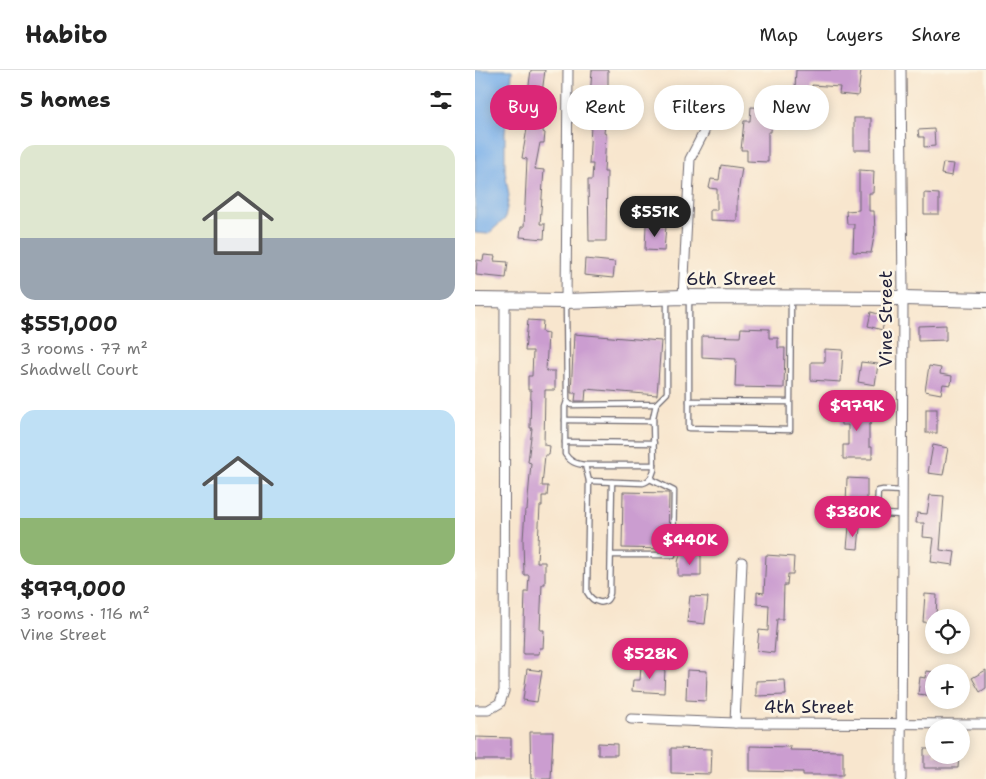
<!DOCTYPE html>
<meta charset="utf-8">
<style>
body{margin:0;font-family:"Shantell Sans",sans-serif;background:#f2f2f2;color:#222;height:100vh;display:flex;flex-direction:column;font-size:19px;white-space:nowrap}
*{box-sizing:border-box;margin:0}
p{font-size:16px;color:#767676}
.icon{flex:none;width:28px;height:28px;fill:none;stroke:currentColor;stroke-width:2;stroke-linecap:round;stroke-linejoin:round}
.map{position:relative;flex:1;overflow:hidden}
.panel{display:flex;flex-direction:column;background:#fff;width:475px}
.panel>*{flex:none}
.hud{position:absolute;left:15px;top:15px;width:420px;height:45px;display:flex;gap:10px}
.buttons{position:absolute;left:450px;top:539px;display:grid;gap:10px}
.buttons a{display:grid;place-items:center;width:45px;height:45px;border-radius:50%;background:#fff;box-shadow:0 2px 12px #0003;font-size:25px}
.price{position:absolute;translate:-50% -42px;padding:0 11px;border-radius:18px;background:#db2777;color:#fff;font-size:16px;line-height:32px;filter:drop-shadow(0 1px 2px #0008)}
.price::after{content:'';position:absolute;left:50%;top:30px;width:15px;height:11px;margin-left:-8px;background:inherit;clip-path:polygon(0 0,100% 0,50% 100%)}
.price.active{background:#222;color:#fff}
ul{padding:0;list-style:none}
li{display:grid;align-content:center;gap:10px;height:265px;padding:0 20px}
li span{display:grid;place-items:center;height:155px;border-radius:15px;color:#555}
li>.icon{margin-inline-start:auto}
span .icon{width:90px;height:90px;fill:#fffc;stroke-width:1}
li b{font-size:21px}
h2{display:flex;justify-content:space-between;align-items:center;height:60px;padding:0 20px;font-size:21px}
.chip{padding:0 18px;border-radius:22px;background:#fff;box-shadow:0 2px 12px #0003;font-size:18px;line-height:45px}
.chip.active{background:#db2777;color:#fff}
header{display:flex;align-items:center;gap:30px;box-sizing:border-box;height:70px;padding:0 25px;background:#fff;border-bottom:1px solid #e0e0e0}
header strong{font-size:24px}
nav{display:flex;gap:28px;margin-inline-start:auto;font-size:18px}
main{display:flex;flex:1;min-height:0}
.map>svg:first-child{display:block}
.water{fill:#7cb1ea;stroke:#4f6a92}
.building{fill:#cb9dd0}
.lines{fill:none;stroke-linecap:round;stroke-linejoin:round}
.lane-casing{stroke:#6d676e;stroke-width:7}
.street-casing{stroke:#6d676e;stroke-width:11}
.secondary-casing{stroke:#6d676e;stroke-width:16}
.lane{stroke:#fff;stroke-width:4.5}
.street{stroke:#fff;stroke-width:9}
.secondary{stroke:#fff;stroke-width:14}
.labels{text-anchor:middle;dominant-baseline:central;stroke-width:5;stroke-linejoin:round;paint-order:stroke}
.street-label{font-size:18px;fill:#22223b;stroke:#fcf5e5}
</style>
<header>
<strong>Habito</strong>
<nav><a>Map</a><a>Layers</a><a>Share</a></nav>
</header>
<main>
<section class="panel">
<h2>5 homes<svg class="icon" aria-label="filters" viewBox="0 0 24 24"><path d="M4 7h16M4 17h16"/><circle cx="9" cy="7" r="2"/><circle cx="15" cy="17" r="2"/></svg></h2>
<ul>
<li><span style="background:linear-gradient(#dfe7d0 60%,#9aa5b1 0)"><svg class="icon" aria-label="home" viewBox="0 0 24 24"><path d="M3 11l9-7 9 7M6 9v11h12V9"/></svg></span><div><b>$551,000</b><p>3 rooms · 77 m²</p><p>Shadwell Court</p></div></li>
<li><span style="background:linear-gradient(#bfe0f5 70%,#8fb573 0)"><svg class="icon" aria-label="home" viewBox="0 0 24 24"><path d="M3 11l9-7 9 7M6 9v11h12V9"/></svg></span><div><b>$979,000</b><p>3 rooms · 116 m²</p><p>Vine Street</p></div></li>
</ul>
</section>
<div class="map">
<svg width="511" height="709" viewBox="0 0 511 709">
<rect width="100%" height="100%" fill="#fcf5e5"/>
<filter id="ink" filterUnits="userSpaceOnUse"><feTurbulence type="fractalNoise" baseFrequency=".02" numOctaves="2"/><feDisplacementMap in="SourceGraphic" scale="10" xChannelSelector="R" yChannelSelector="G"/><feConvolveMatrix kernelMatrix="1 2 1 2 8 2 1 2 1" color-interpolation-filters="sRGB"/></filter>
<filter id="wash" filterUnits="userSpaceOnUse"><feTurbulence type="fractalNoise" baseFrequency=".0096" numOctaves="4" result="noise"/><feDisplacementMap in="SourceGraphic" scale="20" xChannelSelector="R" yChannelSelector="G"/><feGaussianBlur stdDeviation="1.12" result="paint"/><feColorMatrix in="noise" values="0 0 0 0 0 0 0 0 0 0 0 0 0 0 0 0 0 1.4 0 .05"/><feComposite in="paint" operator="in"/></filter>
<g filter="url(#wash)">
<rect width="100%" height="100%" fill="#f8e6ce"/>
<!-- water -->
<polygon class="water" points="0,0 37,0 37,4 30,63 30,101 34,126 30,149 13,164 0,163"/>
<g id="blocks">
<!-- building -->
<g class="building">
<polygon points="56,0 70,0 67,23 70,23 68,62 70,63 69,73 65,73 60,99 69,100 65,154 70,154 69,169 45,167 46,157 49,157 52,89 47,88 54,47 48,46 49,22 53,22"/>
<polygon points="117,0 133,0 133,26 129,63 131,64 129,102 132,102 131,171 114,171 113,110 117,110 118,94 114,94 116,55 113,55"/>
<polygon points="321,0 386,0 383,26 364,24 365,17 337,15 337,20 320,19"/>
<polygon points="276,37 297,38 296,62 293,62 293,92 272,91 272,80 266,80 269,51 275,51"/>
<rect x="379" y="48" width="17" height="32"/>
<polygon points="459,59 460,76 449,77 449,67 444,67 443,60"/>
<polygon points="468,93 479,94 477,106 466,104"/>
<polygon points="246,95 267,98 262,130 262,151 235,150 235,140 242,140 242,119 234,118 236,109 244,110"/>
<polygon points="384,100 399,101 398,123 394,123 394,141 399,141 400,161 396,183 378,182 379,154 372,154 371,141 384,140"/>
<polygon points="449,123 464,124 464,144 449,144"/>
<polygon points="171,155 191,156 189,181 170,180"/>
<polygon points="9,185 20,186 19,191 33,192 31,208 1,205 2,190 8,191"/>
<polygon points="110,189 140,192 138,208 109,205"/>
<polygon points="396,242 411,246 407,260 393,256"/>
<polygon points="53,250 68,251 67,262 73,263 71,301 80,301 80,320 70,320 69,375 75,376 74,385 70,385 67,416 73,416 72,426 67,426 67,436 65,436 62,492 70,492 70,514 67,514 65,560 69,560 68,578 65,578 64,584 48,584 50,522 53,522 54,505 49,505 48,470 50,440 52,440 56,393 53,392 57,358 55,358 56,320 53,320 53,306 57,306 58,281 50,281"/>
<polygon points="471,255 471,270 443,271 443,256"/>
<polygon points="266,258 294,259 294,268 303,268 303,278 310,278 309,318 260,317 261,289 227,287 227,266 265,267"/>
<polygon points="99,264 186,271 182,325 111,319 110,331 100,331 101,323 96,323"/>
<polygon points="350,279 368,280 366,312 336,310 336,292 350,292"/>
<polygon points="386,292 403,294 400,315 383,312"/>
<polygon points="454,296 466,298 465,304 477,306 476,315 468,314 466,324 450,321"/>
<polygon points="396,335 396,354 394,355 394,377 397,377 397,389 368,389 368,375 373,375 373,355 366,355 365,336"/>
<rect x="451" y="339" width="11" height="24"/>
<polygon points="458,375 473,378 468,405 453,403"/>
<polygon points="372,408 392,409 392,435 371,435"/>
<polygon points="148,422 194,423 193,479 147,478"/>
<polygon points="455,425 469,426 465,480 480,482 478,495 456,492 459,468 448,467 449,453 441,453 442,443 452,444"/>
<polygon points="213,456 231,460 228,474 210,469"/>
<polygon points="374,457 385,458 383,479 372,478"/>
<polygon points="205,485 226,485 226,506 203,506 203,492"/>
<polygon points="291,485 319,487 318,504 313,504 312,515 309,515 308,549 302,549 299,583 282,581 284,560 293,561 294,535 282,534 282,522 289,523"/>
<polygon points="450,524 462,525 461,548 459,548 459,553 448,552"/>
<polygon points="215,526 233,527 230,554 212,552"/>
<polygon points="166,596 190,598 189,623 157,621 158,610 165,610"/>
<polygon points="52,599 67,601 62,632 48,630"/>
<polygon points="212,600 232,601 231,631 211,630"/>
<polygon points="511,600 511,618 505,622 497,608"/>
<polygon points="451,601 459,602 459,626 443,624 445,607 450,608"/>
<polygon points="310,610 311,625 281,626 281,611"/>
<polygon points="55,662 78,662 76,709 56,709"/>
<polygon points="0,667 36,668 36,690 0,690"/>
<polygon points="123,673 142,674 142,685 123,685"/>
<polygon points="275,676 316,677 315,680 368,681 368,705 328,705 328,702 275,701"/>
<polygon points="196,678 237,679 236,704 196,703"/>
<polygon points="449,679 459,679 459,685 484,685 483,698 449,698"/>
</g>
</g>
</g>
<g filter="url(#ink)">
<use href="#blocks" fill-opacity="0" stroke="#6d676e" stroke-width="1"/>
<g class="lines">
<!-- lane casing -->
<g class="lane-casing">
<g id="lane">
<polyline points="91,232 92,331 96,335 181,334 192,323 192,229"/>
<path d="M92,331L90,337V384C95,392 101,394 110,395L114,411L168,413C175,411 177,407 179,400L178,348L181,334"/>
<polyline points="214,331 214,229"/>
<polyline points="315,332 315,360 214,358 214,331 315,332 316,229"/>
<polyline points="90,350 178,351"/>
<polyline points="90,372 179,373"/>
<polyline points="110,395 179,395"/>
<path d="M114,411L112,522C118,533 132,538 135,523L137,412"/>
<polyline points="427,445 409,444 402,439 403,421 408,420 427,421"/>
<polyline points="136,485 198,485 199,421 175,409"/>
</g>
</g>
<!-- street casing -->
<g class="street-casing">
<g id="street">
<polyline points="426,0 428,228 426,709"/>
<polyline points="208,227 215,89 229,62"/>
<polyline points="91,231 93,0"/>
<polyline points="0,640 13,640 25,633 29,621 30,230"/>
<polyline points="156,649 260,653 511,654"/>
<polyline points="260,653 267,492"/>
</g>
</g>
<!-- secondary casing -->
<g class="secondary-casing">
<polyline id="secondary" points="0,230 91,231 208,227 428,228 511,230"/>
</g>
<!-- lane -->
<use href="#lane" class="lane"/>
<!-- street -->
<use href="#street" class="street"/>
<!-- secondary -->
<use href="#secondary" class="secondary"/>
</g>
</g>
<g class="labels">
<!-- street labels -->
<g class="street-label">
<text x="256" y="209">6th Street</text>
<text transform="translate(411 249) rotate(-90)">Vine Street</text>
<text x="334" y="637">4th Street</text>
</g>
</g>
</svg>
<div class="buttons">
<a><svg class="icon" aria-label="locate" viewBox="0 0 24 24"><circle cx="12" cy="12" r="6"/><path d="M12 2v4M12 18v4M2 12h4M18 12h4"/></svg></a>
<a>+</a>
<a>−</a>
</div>
<b class="price active" style="left:180px;top:168px">$551K</b>
<b class="price" style="left:382px;top:362px">$979K</b>
<b class="price" style="left:378px;top:468px">$380K</b>
<b class="price" style="left:215px;top:496px">$440K</b>
<b class="price" style="left:175px;top:610px">$528K</b>
<div class="hud">
<a class="chip active">Buy</a>
<a class="chip">Rent</a>
<a class="chip">Filters</a>
<a class="chip">New</a>
</div>
</div>
</main>
